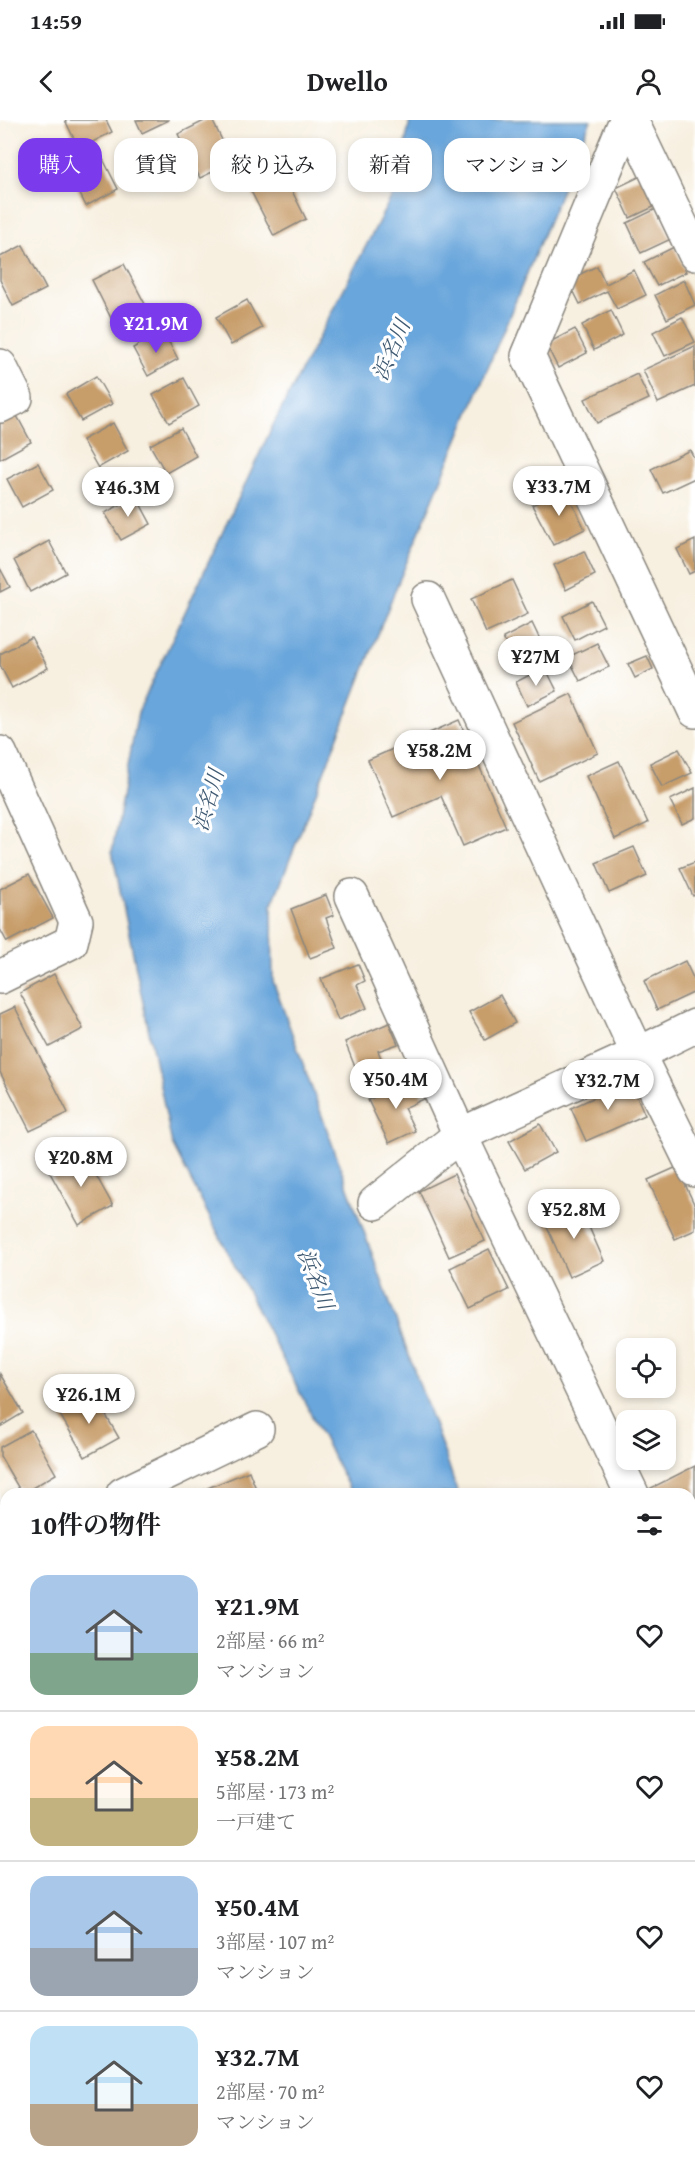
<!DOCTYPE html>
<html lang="ja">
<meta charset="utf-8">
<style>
body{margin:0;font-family:"Gentium Book Plus","Noto Serif JP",serif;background:#f6f6f6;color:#202124;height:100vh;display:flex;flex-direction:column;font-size:22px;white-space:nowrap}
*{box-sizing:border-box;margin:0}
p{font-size:20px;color:#757577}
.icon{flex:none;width:33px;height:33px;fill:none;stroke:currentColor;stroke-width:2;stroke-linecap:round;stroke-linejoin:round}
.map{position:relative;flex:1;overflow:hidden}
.side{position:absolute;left:0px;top:1368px;width:696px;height:686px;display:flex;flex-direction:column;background:#fff;border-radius:18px 18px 0 0;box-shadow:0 3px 9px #0003}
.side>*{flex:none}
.banner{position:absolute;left:18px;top:18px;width:660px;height:54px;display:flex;gap:12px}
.fabs{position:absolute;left:616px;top:1218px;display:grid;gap:12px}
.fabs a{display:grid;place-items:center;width:60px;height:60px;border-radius:12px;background:#fff;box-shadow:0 3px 9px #0003;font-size:30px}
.price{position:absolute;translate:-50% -51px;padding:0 14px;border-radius:21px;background:#fff;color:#222;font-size:20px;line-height:39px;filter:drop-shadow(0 2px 3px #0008)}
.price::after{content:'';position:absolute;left:50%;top:36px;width:18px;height:14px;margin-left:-9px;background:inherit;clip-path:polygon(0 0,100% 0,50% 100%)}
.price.on{background:#7c3aed;color:#fff}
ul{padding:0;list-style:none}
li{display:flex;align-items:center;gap:18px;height:150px;padding:0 30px}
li+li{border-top:2px solid #e0e0e0}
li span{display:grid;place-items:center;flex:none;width:168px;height:120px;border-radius:18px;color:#555}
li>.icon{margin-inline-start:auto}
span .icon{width:72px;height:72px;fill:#fffc;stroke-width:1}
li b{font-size:26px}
h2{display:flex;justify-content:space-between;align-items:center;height:72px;padding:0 30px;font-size:26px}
.pill{padding:0 21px;border-radius:18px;background:#fff;box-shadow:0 3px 9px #0003;font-size:21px;line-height:54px}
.pill.on{background:#7c3aed;color:#fff}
.status{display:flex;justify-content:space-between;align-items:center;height:42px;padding:0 30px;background:#fff;direction:ltr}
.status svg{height:16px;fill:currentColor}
header{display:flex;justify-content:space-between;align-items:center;height:78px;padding:0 30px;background:#fff;font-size:27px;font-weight:600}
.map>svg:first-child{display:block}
.water{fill:#69a6db;stroke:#42617c;stroke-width:1.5}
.building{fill:#c79d6b}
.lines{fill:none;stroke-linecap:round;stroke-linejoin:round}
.minor-casing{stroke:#8a867e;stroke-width:36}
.minor{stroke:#fff;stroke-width:33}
.labels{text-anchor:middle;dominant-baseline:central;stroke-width:6;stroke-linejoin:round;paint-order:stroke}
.water-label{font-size:21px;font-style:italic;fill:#3f5a72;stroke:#fff}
</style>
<div class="status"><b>14:59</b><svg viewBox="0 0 49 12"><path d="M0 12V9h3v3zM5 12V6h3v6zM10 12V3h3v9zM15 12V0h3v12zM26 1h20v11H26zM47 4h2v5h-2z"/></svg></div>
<header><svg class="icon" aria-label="back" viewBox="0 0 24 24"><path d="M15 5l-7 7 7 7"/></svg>Dwello<svg class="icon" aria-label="person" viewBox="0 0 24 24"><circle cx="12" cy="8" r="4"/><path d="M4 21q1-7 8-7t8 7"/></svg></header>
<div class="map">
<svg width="695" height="2053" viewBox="0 0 695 2053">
<rect width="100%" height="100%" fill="#fff"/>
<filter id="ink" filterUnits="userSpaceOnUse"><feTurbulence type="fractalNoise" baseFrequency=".0167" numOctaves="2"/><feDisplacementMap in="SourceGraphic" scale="12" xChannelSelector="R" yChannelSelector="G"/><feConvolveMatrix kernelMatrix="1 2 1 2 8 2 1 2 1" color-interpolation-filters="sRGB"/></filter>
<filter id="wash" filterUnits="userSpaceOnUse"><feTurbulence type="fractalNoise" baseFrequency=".008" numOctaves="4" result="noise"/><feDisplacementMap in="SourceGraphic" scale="24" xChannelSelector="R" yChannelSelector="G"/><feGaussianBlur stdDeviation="1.35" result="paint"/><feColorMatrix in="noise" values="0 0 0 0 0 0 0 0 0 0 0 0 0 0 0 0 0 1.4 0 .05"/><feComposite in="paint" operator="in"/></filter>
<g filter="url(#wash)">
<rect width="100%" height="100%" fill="#f7efdf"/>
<!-- water -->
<g class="water">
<polygon points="410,0 591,0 396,468 272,785 273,861 448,1343 458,1374 352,1374 172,1024 112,731 138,592 272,307 396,68"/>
<polygon points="179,2048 681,2048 683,2053 171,2053 170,2050"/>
</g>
<g id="blocks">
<!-- building -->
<g class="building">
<polygon points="65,0 106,0 112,12 79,29"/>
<polygon points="136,0 169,0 142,13"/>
<polygon points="206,0 212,0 233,42 200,58 178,14"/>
<polygon points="96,25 118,69 86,86 64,42"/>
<polygon points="645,54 660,84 630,98 616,68"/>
<polygon points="284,55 306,99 274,116 251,71"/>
<polygon points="656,89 671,119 641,133 627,103"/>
<polygon points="23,125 46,169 13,186 0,160 0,137"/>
<polygon points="674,127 686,152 657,166 644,142"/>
<polygon points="124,144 147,188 114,204 92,160"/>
<polygon points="597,146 606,164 634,150 646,175 617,189 607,171 580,184 568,160"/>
<polygon points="684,160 695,185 667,199 655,175"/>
<polygon points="247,180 262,208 231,225 216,197"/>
<polygon points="611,190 623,215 594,230 582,205"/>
<polygon points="682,197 695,222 665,236 653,212"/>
<polygon points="575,209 587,233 558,248 546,224"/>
<polygon points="163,211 178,239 148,256 133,228"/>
<polygon points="695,226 695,266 658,283 643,250"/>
<polygon points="637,254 649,279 597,303 585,279"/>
<polygon points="96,256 112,284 81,301 66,274"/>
<polygon points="184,258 199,286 169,303 153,275"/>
<polygon points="16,294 31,322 0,339 0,303"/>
<polygon points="113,303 128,331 98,348 82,320"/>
<polygon points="181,308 196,336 166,353 150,325"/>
<polygon points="690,330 695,340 695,358 663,373 651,349"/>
<polygon points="38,343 53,370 22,387 7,359"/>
<polygon points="565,369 585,409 553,425 532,385"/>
<polygon points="136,376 151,404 121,420 105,393"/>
<polygon points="695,420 695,451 689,454 677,429"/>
<polygon points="49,421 66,453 30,472 14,440"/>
<polygon points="584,431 595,455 566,470 554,445"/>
<polygon points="0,448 10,467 0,472"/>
<polygon points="512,460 528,494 486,513 471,479"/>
<polygon points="592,481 604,505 575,520 563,496"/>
<polygon points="532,503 544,528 514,542 503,518"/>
<polygon points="31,517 48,548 12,568 0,545 0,534"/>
<polygon points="597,523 609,547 580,561 568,537"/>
<polygon points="647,536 653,549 635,558 628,544"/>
<polygon points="545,547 557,571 527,586 516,562"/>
<polygon points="571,574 598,633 539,661 512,602"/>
<polygon points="459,600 506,707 463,726 441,676 393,697 368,640"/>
<polygon points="679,629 692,653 662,667 650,643"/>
<polygon points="619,641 648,703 615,719 586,656"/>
<polygon points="695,668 695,698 682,704 670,680"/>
<polygon points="634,727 647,756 609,773 596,743"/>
<polygon points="695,742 695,775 693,776 680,748"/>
<polygon points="29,754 53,798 7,822 0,809 0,769"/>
<polygon points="326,775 334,795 326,798 337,828 310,838 291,789"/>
<polygon points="685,841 695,862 695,872 657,890 644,861"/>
<polygon points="358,844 365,861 357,865 367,888 338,900 321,859"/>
<polygon points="54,854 83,909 49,927 20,873"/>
<polygon points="500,875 515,903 485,920 469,892"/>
<polygon points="15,887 68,993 30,1011 0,952 0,894"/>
<polygon points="389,903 398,924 378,931 389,957 363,967 345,922"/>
<polygon points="414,959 424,979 404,988 415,1011 389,1023 368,980"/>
<polygon points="630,961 645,995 586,1021 571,988"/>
<polygon points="540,1004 556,1032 525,1049 509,1021"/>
<polygon points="83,1032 113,1086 79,1105 49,1051"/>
<polygon points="677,1047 695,1086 695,1110 675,1119 648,1060"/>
<polygon points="454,1054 485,1121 449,1137 419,1071"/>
<polygon points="578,1082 604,1141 569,1157 543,1098"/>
<polygon points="489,1129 509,1170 470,1189 450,1148"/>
<polygon points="0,1254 23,1293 0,1307"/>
<polygon points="93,1273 119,1318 85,1337 59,1293"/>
<polygon points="31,1310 56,1354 22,1374 0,1336 0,1327"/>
<polygon points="695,1346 695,1390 690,1392 690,1374 651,1374 649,1369"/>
<polygon points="249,1351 258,1374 204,1374 203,1370"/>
<polygon points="695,1398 695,1466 690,1455 690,1400"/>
<polygon points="6,1440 6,1511 1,1513 0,1443"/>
<polygon points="4,1629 6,1633 6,1698 0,1701 0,1631"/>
<polygon points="6,2006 6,2048 19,2048 8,2053 0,2053 0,2009"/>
</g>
</g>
</g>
<g filter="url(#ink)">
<use href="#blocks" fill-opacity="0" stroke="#8a867e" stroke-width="1.5"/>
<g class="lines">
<!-- minor casing -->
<g class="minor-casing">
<g id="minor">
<polyline points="626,0 528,236 695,591"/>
<polyline points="631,0 695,134"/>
<polyline points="0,246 16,278 0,286"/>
<polyline points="428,479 638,934 695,1050"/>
<polyline points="0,633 76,801 71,822 0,857"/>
<polyline points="352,776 460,1015 632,1374"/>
<polyline points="375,1083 460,1015 638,934 695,906"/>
<polyline points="123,1374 257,1309"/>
<polyline points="0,1434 6,1431"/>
<polyline points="690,1494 695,1504"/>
<polyline points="0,1857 6,1869"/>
<polyline points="93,2048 96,2053"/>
</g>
</g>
<!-- minor -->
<use href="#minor" class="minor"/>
</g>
</g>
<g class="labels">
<!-- water labels -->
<g class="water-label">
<text transform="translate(391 230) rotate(-67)">浜名川</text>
<text transform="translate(208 680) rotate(-74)">浜名川</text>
<text transform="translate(316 1159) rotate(69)">浜名川</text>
</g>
</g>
</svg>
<div class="fabs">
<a><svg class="icon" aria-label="locate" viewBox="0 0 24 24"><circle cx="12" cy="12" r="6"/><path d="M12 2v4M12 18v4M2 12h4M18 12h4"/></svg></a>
<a><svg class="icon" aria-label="layers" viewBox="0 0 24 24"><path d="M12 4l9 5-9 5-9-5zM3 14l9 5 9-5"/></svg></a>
</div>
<b class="price on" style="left:156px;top:234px">¥21.9M</b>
<b class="price" style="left:559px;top:397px">¥33.7M</b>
<b class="price" style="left:128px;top:398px">¥46.3M</b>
<b class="price" style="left:536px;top:567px">¥27M</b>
<b class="price" style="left:440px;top:661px">¥58.2M</b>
<b class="price" style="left:396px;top:990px">¥50.4M</b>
<b class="price" style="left:608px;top:991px">¥32.7M</b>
<b class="price" style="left:81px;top:1068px">¥20.8M</b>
<b class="price" style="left:574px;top:1120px">¥52.8M</b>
<b class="price" style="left:89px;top:1305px">¥26.1M</b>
<div class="banner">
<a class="pill on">購入</a>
<a class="pill">賃貸</a>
<a class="pill">絞り込み</a>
<a class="pill">新着</a>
<a class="pill">マンション</a>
</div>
<section class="side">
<h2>10件の物件<svg class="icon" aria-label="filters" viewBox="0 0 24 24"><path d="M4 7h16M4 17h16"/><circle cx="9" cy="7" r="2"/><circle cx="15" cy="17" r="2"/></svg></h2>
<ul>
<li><span style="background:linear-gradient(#a9c7e8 65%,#7fa58c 0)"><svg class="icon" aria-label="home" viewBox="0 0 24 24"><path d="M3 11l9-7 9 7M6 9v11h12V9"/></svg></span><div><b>¥21.9M</b><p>2部屋 · 66 m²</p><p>マンション</p></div><svg class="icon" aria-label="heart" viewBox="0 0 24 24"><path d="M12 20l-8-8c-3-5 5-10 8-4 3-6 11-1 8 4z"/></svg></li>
<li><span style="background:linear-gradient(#ffd9b3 60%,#c2b280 0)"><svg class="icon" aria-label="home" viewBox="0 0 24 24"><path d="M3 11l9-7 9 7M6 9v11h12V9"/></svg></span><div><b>¥58.2M</b><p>5部屋 · 173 m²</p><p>一戸建て</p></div><svg class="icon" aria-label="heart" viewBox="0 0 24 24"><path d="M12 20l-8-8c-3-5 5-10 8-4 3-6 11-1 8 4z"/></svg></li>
<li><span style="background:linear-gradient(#a9c7e8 60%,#9aa5b1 0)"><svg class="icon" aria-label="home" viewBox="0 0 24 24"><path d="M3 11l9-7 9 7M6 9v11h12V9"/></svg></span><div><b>¥50.4M</b><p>3部屋 · 107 m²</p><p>マンション</p></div><svg class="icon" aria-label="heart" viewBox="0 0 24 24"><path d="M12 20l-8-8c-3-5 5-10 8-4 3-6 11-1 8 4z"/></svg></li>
<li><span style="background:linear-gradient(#bfe0f5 65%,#b9a48a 0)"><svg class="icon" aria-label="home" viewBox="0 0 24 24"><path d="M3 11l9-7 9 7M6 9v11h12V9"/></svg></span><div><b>¥32.7M</b><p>2部屋 · 70 m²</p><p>マンション</p></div><svg class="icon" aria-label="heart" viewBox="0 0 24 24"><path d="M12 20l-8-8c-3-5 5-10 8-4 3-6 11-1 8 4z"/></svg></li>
</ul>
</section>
</div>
